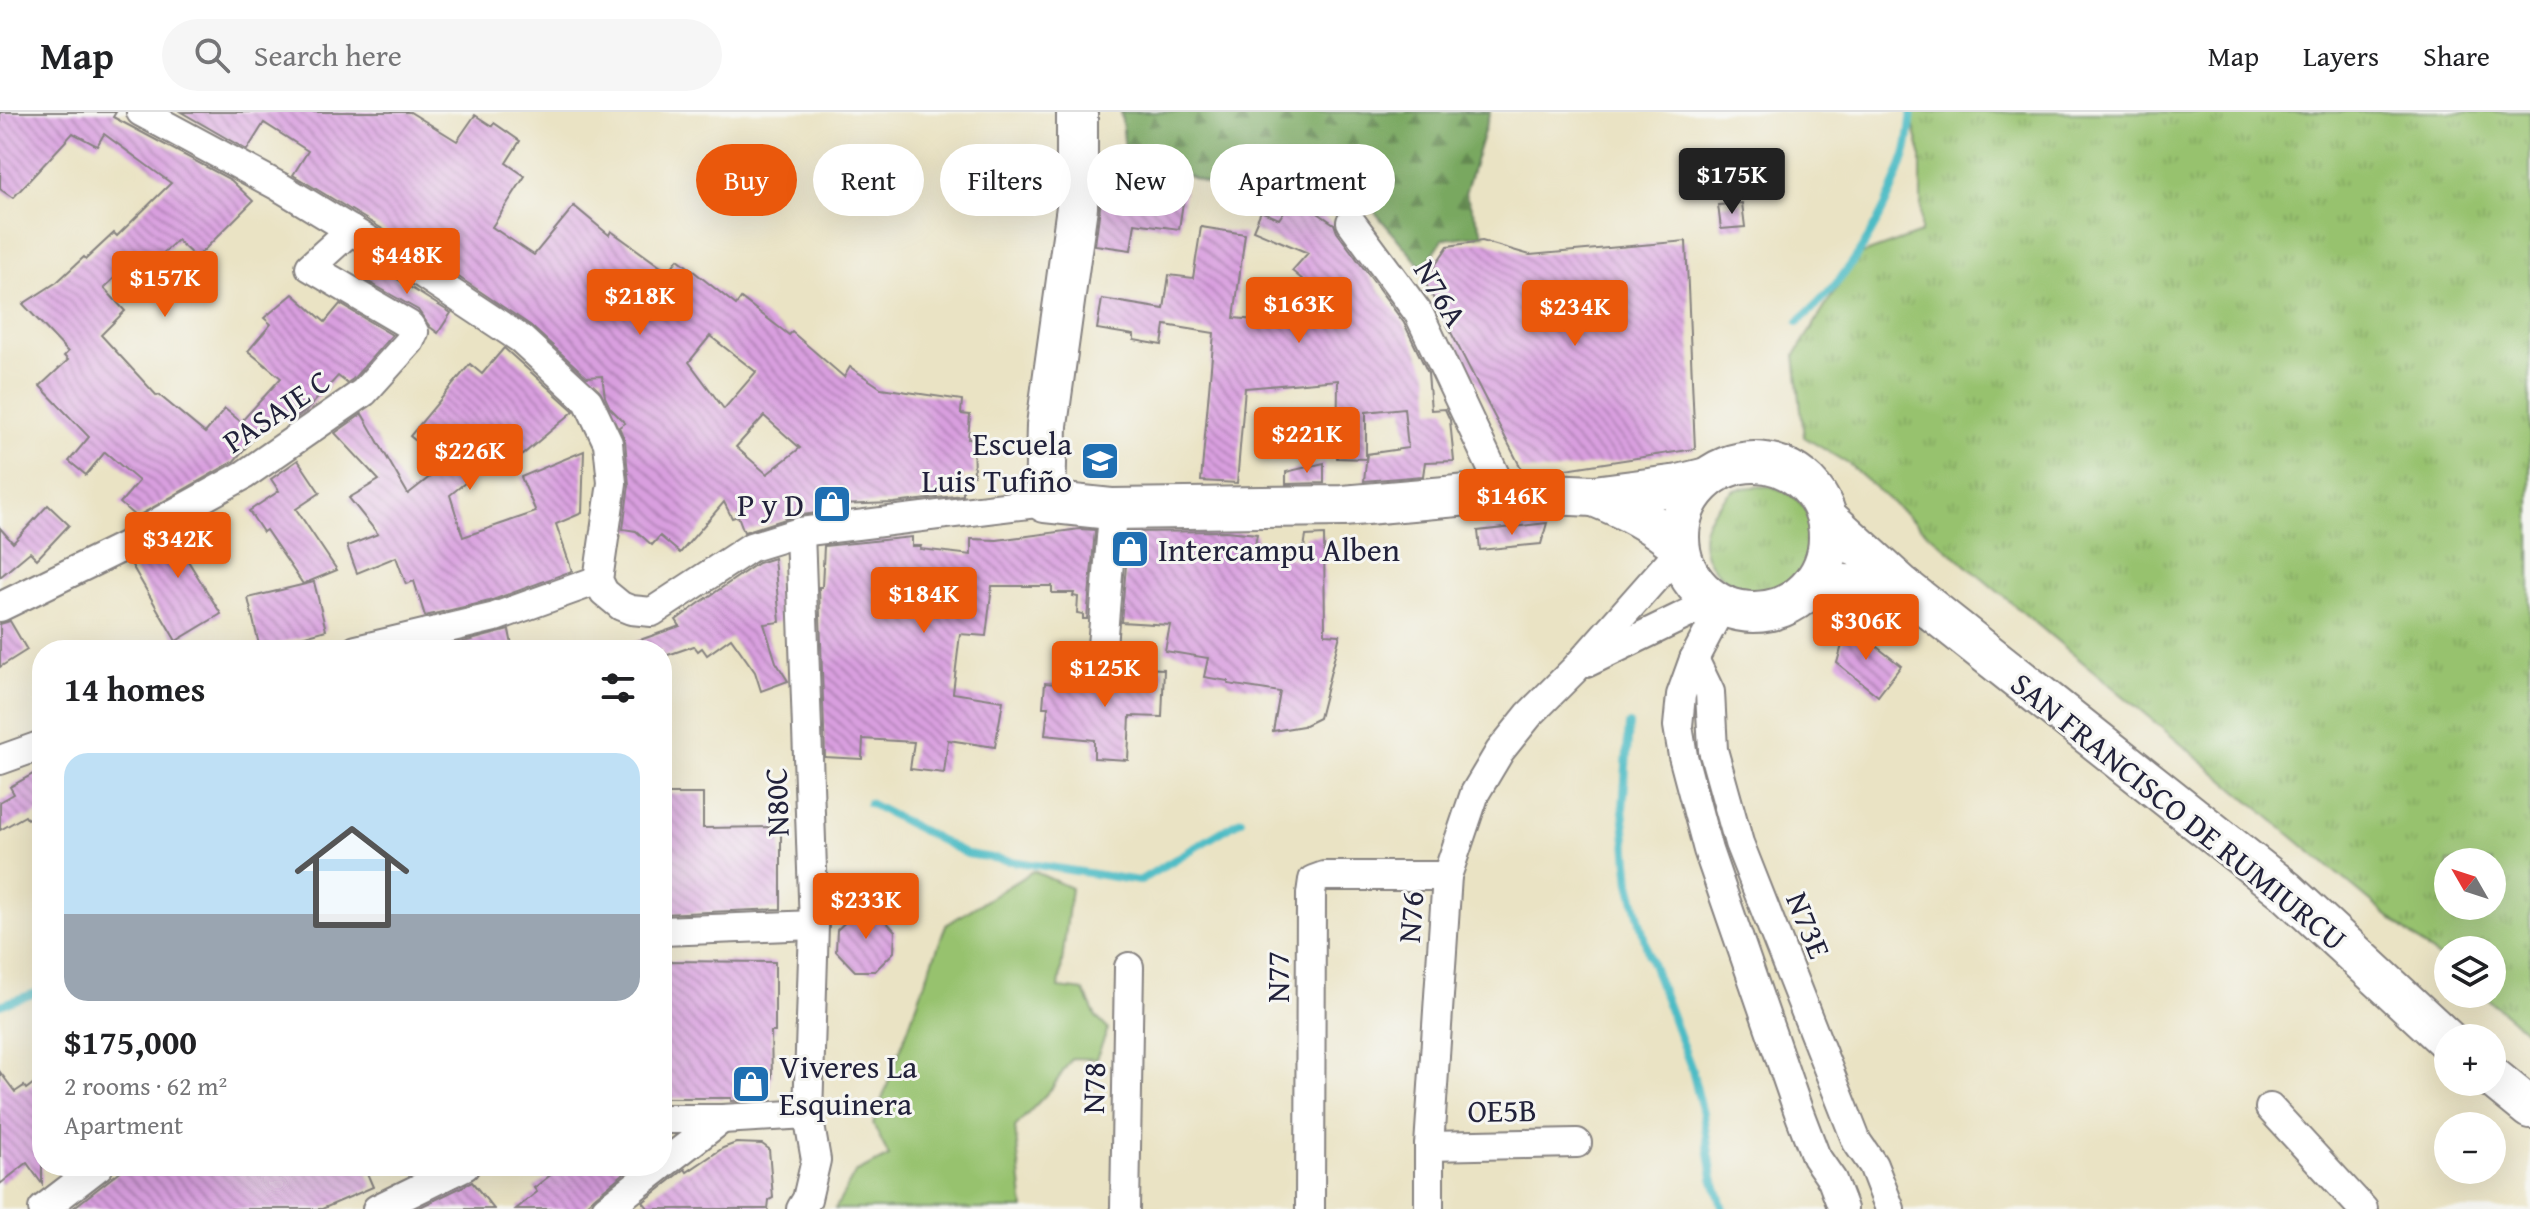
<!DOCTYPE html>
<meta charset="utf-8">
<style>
body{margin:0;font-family:"Gentium Book Plus",serif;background:#f6f6f6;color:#202124;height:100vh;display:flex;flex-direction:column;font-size:30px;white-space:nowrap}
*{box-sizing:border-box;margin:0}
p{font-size:26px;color:#757577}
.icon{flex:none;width:44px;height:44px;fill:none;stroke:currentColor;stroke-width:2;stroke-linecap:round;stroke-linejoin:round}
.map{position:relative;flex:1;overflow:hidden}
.details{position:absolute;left:32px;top:528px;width:640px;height:536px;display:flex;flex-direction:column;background:#fff;border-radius:32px;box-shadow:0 8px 32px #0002}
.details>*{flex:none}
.hud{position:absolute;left:696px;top:32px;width:760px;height:72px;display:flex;gap:16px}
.needle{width:52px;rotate:309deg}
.buttons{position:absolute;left:2434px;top:736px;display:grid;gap:16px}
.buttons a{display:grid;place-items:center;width:72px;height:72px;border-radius:50%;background:#fff;box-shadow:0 8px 32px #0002;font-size:40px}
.price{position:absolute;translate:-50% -68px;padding:0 18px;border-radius:8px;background:#ea580c;color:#fff;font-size:26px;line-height:52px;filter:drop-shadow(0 2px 4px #0008)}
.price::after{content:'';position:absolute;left:50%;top:48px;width:24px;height:18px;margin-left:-12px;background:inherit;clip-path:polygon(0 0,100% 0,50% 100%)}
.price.active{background:#222;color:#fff}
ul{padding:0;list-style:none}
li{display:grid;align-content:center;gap:16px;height:424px;padding:0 32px}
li+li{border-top:2px solid #e0e0e0}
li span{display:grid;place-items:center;height:248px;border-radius:24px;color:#555}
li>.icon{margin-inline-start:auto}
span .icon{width:144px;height:144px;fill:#fffc;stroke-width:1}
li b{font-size:34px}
h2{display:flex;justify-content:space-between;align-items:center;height:96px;padding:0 32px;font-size:34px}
.chip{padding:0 28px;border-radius:36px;background:#fff;box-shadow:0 8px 32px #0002;font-size:28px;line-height:72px}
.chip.active{background:#ea580c;color:#fff}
header{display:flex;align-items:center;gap:48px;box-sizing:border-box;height:112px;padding:0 40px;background:#fff;border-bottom:2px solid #e0e0e0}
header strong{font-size:38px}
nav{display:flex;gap:44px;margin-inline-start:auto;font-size:28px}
.search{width:560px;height:72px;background:#f6f6f6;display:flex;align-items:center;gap:20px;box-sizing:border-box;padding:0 28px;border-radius:44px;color:#757577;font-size:30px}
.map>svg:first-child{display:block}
.grass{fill:url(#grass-tufts);stroke:#5c7254;stroke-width:2;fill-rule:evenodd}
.forest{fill:url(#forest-firs);stroke:#4e654e;stroke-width:2}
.park{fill:#97c26e;stroke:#5c7254;stroke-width:2}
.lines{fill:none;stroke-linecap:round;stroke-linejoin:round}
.stream{stroke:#4dbcc5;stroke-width:8}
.building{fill:url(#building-back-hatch);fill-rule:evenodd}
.street-casing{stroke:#868280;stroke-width:32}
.secondary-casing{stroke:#868280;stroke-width:44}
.street{stroke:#fff;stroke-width:28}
.secondary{stroke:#fff;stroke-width:40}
.labels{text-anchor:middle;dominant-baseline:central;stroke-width:6;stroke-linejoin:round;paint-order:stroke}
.street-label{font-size:32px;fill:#22223b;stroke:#f6f6f2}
.poi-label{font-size:32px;fill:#22223b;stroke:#f6f6f2;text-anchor:end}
</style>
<header>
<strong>Map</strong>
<div class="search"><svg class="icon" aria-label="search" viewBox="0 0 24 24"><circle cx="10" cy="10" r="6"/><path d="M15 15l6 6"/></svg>Search here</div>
<nav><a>Map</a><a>Layers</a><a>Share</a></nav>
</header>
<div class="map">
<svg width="2530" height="1097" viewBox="0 0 2530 1097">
<defs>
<pattern id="grass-tufts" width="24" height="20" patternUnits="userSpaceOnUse" patternTransform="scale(2)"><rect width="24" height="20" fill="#97c26e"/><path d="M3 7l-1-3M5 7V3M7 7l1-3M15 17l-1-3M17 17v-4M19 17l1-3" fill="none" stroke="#82a660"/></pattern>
<pattern id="forest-firs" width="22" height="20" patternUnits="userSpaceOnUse" patternTransform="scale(2)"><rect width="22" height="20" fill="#79a861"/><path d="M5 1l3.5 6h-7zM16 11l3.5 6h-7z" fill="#638851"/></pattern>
<pattern id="building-back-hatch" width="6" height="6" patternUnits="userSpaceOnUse" patternTransform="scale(2)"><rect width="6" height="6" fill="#d99fdf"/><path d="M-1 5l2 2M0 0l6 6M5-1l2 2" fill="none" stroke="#b081b6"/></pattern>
</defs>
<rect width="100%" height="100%" fill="#f6f6f2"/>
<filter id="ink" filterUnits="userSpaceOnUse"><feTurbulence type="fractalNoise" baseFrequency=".0125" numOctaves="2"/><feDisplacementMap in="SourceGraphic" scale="16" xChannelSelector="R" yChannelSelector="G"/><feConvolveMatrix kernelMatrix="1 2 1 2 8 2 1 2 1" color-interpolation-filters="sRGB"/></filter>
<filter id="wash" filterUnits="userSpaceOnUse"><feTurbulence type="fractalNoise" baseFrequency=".006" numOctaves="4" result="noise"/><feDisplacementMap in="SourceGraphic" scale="32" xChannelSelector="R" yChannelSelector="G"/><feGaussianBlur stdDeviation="1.8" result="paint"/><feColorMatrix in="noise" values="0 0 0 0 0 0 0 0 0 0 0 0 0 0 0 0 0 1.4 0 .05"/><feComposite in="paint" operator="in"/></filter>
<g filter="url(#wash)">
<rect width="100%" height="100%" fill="#eae3c4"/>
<!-- grass -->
<g class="grass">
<path d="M1910,0H2530V922L2482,882H2492V838H2448V854L1901,399L1850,353L1804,325L1795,243L1857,144L1921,121V42ZM2448,750H2492V794H2448Z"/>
<path d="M1770,374C1796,381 1812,398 1815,425C1816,433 1817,441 1814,449C1807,464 1795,470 1781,475C1728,492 1675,437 1720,392C1723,388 1728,382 1733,379C1744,374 1758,375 1770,374Z"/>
</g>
<!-- forest -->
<polygon class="forest" points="1121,0 1490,0 1465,82 1484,123 1443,127 1423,157 1364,87 1297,55 1262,54 1256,92 1125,38"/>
<!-- park -->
<polygon class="park" points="1033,759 1071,776 1059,876 1084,879 1096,905 1108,917 1096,947 1072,946 1052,976 1015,1015 1024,1097 835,1097 855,1061 889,1044 873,1012 946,813"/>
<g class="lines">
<!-- stream -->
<g class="stream">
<path d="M1798,210C1849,167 1884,107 1905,43C1909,30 1910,14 1912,0"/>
<polyline points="1629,613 1623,697 1630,771 1648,841 1692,958 1703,1002 1713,1066 1723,1097"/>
<polyline points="869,691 967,742 1139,769 1241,708"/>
<polyline points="0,893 42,879"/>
</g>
</g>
<g id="blocks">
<!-- building -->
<g class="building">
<polygon points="0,0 116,0 113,5 231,68 253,89 196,146 177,128 150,154 139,142 104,176 125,199 101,223 157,284 159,283 205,321 225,297 241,310 281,266 248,239 271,212 264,206 293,182 325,210 340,192 392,223 353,267 347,271 338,264 306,299 289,311 277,300 234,349 136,405 120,391 139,369 105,340 86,363 69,349 89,325 40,274 68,248 64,244 68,240 23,192 57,170 84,145 86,147 114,121 117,124 171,71 104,22 97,34 73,21 13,86 0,77"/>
<path d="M181,0H410L457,29L475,3L492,14L494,11L520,29L506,51L525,64L492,115L534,143L574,94L609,123L611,119L668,160L678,147L736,193L741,186L789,223L792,220L844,265L850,255L881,276L962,288L961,302L970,303L968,327H973L974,363H963V383L894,391L838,393V398L795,404L744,420L738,404L732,406L724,390L680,441L660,424L652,433L636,419L623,417L629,373L625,329L619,315L625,311L610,296L605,285L602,264L587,265L530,213L429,145L293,63L308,39L264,11L247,38ZM710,224L756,260L724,297L689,250ZM764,304L800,336L767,362L736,335Z"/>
<polygon points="1100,58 1120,59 1119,68 1185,77 1179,117 1135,111 1131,138 1095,133 1100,95"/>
<polygon points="1294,85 1334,112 1337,120 1404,211 1428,261 1431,298 1445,297 1450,308 1454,349 1425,350 1423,364 1364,369 1367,342 1408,336 1404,296 1366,300 1366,347 1337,346 1338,268 1245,276 1237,371 1201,369 1214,221 1165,213 1162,233 1134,228 1134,223 1097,217 1102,187 1164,197 1169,163 1193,166 1201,115 1245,122 1234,206 1268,209 1309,179 1300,172 1303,168 1292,159 1308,141 1253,118 1261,99 1279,107"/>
<polygon points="1742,91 1745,115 1721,117 1718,93"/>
<polygon points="1482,129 1530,143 1686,129 1695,337 1553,359 1522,358 1426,172 1426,167 1448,134"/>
<polygon points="370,150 451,201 438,221 430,215 418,198 360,165"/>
<polygon points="504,236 574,299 514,350 508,336 450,383 463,425 536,400 521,365 584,339 582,401 556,412 572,459 490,489 425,504 414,469 406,472 396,445 357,461 347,434 378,422 349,386 379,368 335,321 362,302 408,382 445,353 410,324 470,252 482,262"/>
<polygon points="298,348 320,381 296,397 337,458 303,472 266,418 263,420 249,399 279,379 271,367"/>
<polygon points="1324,351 1324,371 1286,372 1286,360"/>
<polygon points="48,393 69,413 37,447 30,440 0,465 0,416 13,431"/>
<polygon points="202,405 215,426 185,444 221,502 176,529 130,450 166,425"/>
<polygon points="1547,411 1541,432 1480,438 1478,419"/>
<polygon points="1080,417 1095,418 1087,507 1083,507 1083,502 1077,501 1078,485 1073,484 1074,481 1052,481 1052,474 992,474 986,524 960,522 953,581 1003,589 995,635 948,628 944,661 910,657 914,630 863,627 862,647 825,645 819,475 822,475 824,434 912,425 912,434 921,434 920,437 971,443 971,427 997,428"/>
<polygon points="1226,419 1257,422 1254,440 1302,448 1306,424 1324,423 1325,522 1340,523 1319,606 1303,614 1273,619 1280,580 1228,572 1228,569 1204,565 1208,546 1165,539 1170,513 1121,510 1129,420"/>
<polygon points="774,446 780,510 764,512 776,550 788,569 761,579 755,560 731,526 707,543 702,536 698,539 694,534 662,545 662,538 620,538 620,535 680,514 676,508 701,490 758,451"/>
<polygon points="314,470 326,518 260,537 248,486"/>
<polygon points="10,509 27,538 0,555 0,512"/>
<polygon points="1848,512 1901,554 1878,584 1837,551"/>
<polygon points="509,518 513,538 449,538 448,534"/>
<polygon points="1083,553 1085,566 1091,572 1099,575 1106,574 1113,568 1117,555 1164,557 1162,605 1130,604 1128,648 1094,646 1094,628 1045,623 1048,595 1043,595 1045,571 1081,574"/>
<polygon points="42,657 42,699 27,707 25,704 0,718 0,690 14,682 10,675"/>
<polygon points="662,682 703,682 703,716 781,715 781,797 662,802"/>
<polygon points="876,799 895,819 894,840 875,859 855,859 836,839 837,818 856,800"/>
<polygon points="664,849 775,850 775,920 771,920 772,963 769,981 756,988 731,989 731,986 662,986"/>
<polygon points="0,960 15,980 24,974 26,977 42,965 42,1072 27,1051 0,1072"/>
<polygon points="736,1031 762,1032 769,1037 773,1086 769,1088 768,1097 649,1097 643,1090 685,1057 687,1060 723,1036"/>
<polygon points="127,1054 238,1054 244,1062 257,1054 364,1054 373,1075 322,1097 72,1097"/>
<polygon points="562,1054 633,1054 596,1084 582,1097 516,1097 537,1080 534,1076"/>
<polygon points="472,1070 494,1097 416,1097"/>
</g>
</g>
</g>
<g filter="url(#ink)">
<use href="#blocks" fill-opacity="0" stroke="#868280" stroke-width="2"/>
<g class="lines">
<!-- street casing -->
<g class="street-casing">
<g id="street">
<polyline points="141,0 280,75 420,160 521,227 588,289 608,331 612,371 598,468 604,480 621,494 631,498 652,500 751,435 800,420 1045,390"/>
<polyline points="1351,110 1419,202 1503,380"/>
<polyline points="800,420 814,813 808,1002 816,1048 807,1087 801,1097"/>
<polyline points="1722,494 1694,547 1681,583 1678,614 1683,644 1708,738 1798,998 1816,1045 1832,1068 1843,1097"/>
<polyline points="0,495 127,433 157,411 244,363 364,280 410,229 414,220 409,213 310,155 351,118"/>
<polyline points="356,538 495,505 598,468"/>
<polyline points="1694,547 1710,580 1713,638 1739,731 1857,1030 1873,1053 1890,1097"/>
<polyline points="1586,551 1714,489"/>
<polyline points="1100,558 1112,414 1111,397"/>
<polyline points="0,648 42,633"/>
<polyline points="662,819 814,813"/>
<polyline points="2270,996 2363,1097"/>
<polyline points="662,1007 722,1007 808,1002"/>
<polyline points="1429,1034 1577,1031"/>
<polyline points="662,1053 722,1007"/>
<polyline points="43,1097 99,1054"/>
<polyline points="377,1097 465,1054"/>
<polyline points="606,1097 661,1054"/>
<polyline points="1125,1097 1129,855"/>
<polyline points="1310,1097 1311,782 1313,768 1324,764 1447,764"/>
<polyline points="1429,1097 1429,1034 1447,764 1475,681 1500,639 1529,603 1575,557 1680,438"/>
</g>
</g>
<!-- secondary casing -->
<g class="secondary-casing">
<g id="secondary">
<polyline points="1077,0 1077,95 1047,313 1045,390 1111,397 1343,394 1503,380 1594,384 1679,373 1707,366"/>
<circle cx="1754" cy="425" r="75"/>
<path d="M1594,384C1628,398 1651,409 1679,433"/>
<polyline points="1828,407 1903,475 2285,778 2448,929"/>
<polyline points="1814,472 1903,475"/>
<polyline points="2492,965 2530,996"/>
</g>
</g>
<!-- street -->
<use href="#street" class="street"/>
<!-- secondary -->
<use href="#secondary" class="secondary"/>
</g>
</g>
<!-- icons -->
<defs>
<g id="school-square" transform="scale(2)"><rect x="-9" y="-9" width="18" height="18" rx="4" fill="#1f6fb2" stroke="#f6f6f2"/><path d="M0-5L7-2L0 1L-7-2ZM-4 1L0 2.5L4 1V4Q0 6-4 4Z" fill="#fff"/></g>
<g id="shop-square" transform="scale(2)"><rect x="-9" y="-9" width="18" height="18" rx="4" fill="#1f6fb2" stroke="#f6f6f2"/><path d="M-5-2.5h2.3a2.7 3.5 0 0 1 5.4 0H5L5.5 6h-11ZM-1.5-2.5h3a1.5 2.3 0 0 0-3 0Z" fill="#fff"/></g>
</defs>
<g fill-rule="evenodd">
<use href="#school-square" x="1100" y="349"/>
<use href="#shop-square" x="832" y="392"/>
<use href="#shop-square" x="1130" y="437"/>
<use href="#shop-square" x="751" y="972"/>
</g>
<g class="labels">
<!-- street labels -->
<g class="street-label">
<text transform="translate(1441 181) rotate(59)">N76A</text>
<text transform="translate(276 299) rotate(-34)">PASAJE C</text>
<text transform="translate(776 690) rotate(-92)">N80C</text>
<text transform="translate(2179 699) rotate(39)">SAN FRANCISCO DE RUMIURCU</text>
<text transform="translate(1410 805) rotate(-86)">N76</text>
<text transform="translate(1809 813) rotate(68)">N73E</text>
<text transform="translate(1277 865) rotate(-90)">N77</text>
<text transform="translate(1093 976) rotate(-89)">N78</text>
<text transform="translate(1502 998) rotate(-1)">OE5B</text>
</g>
<!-- poi labels -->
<g class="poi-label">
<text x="1072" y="331">Escuela<tspan x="1072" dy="37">Luis Tufiño</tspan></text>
<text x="804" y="392">P y D</text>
<text x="1158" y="437" text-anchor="start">Intercampu Alben</text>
<text x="779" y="954" text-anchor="start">Viveres La<tspan x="779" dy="37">Esquinera</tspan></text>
</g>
</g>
</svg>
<div class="buttons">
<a><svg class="needle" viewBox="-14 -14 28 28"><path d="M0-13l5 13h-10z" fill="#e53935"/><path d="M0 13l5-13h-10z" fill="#757577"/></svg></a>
<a><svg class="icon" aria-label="layers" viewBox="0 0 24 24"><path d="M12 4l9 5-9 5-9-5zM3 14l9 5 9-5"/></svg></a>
<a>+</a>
<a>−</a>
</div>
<b class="price active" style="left:1732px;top:104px">$175K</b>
<b class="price" style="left:407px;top:184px">$448K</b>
<b class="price" style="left:165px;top:207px">$157K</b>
<b class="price" style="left:640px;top:225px">$218K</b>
<b class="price" style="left:1299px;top:233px">$163K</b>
<b class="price" style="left:1575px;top:236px">$234K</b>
<b class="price" style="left:1307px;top:363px">$221K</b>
<b class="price" style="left:470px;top:380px">$226K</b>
<b class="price" style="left:1512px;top:425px">$146K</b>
<b class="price" style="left:178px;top:468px">$342K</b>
<b class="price" style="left:924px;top:523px">$184K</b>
<b class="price" style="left:1866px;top:550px">$306K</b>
<b class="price" style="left:1105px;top:597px">$125K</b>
<b class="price" style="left:866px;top:829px">$233K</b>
<div class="hud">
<a class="chip active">Buy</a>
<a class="chip">Rent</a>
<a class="chip">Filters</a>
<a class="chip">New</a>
<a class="chip">Apartment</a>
</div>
<section class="details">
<h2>14 homes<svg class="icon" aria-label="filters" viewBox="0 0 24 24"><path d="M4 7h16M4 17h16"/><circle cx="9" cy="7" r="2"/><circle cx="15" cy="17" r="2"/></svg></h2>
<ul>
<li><span style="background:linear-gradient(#bfe0f5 65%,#9aa5b1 0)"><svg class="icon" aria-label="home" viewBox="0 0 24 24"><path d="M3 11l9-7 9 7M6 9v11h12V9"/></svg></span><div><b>$175,000</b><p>2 rooms · 62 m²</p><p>Apartment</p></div></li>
</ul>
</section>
</div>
